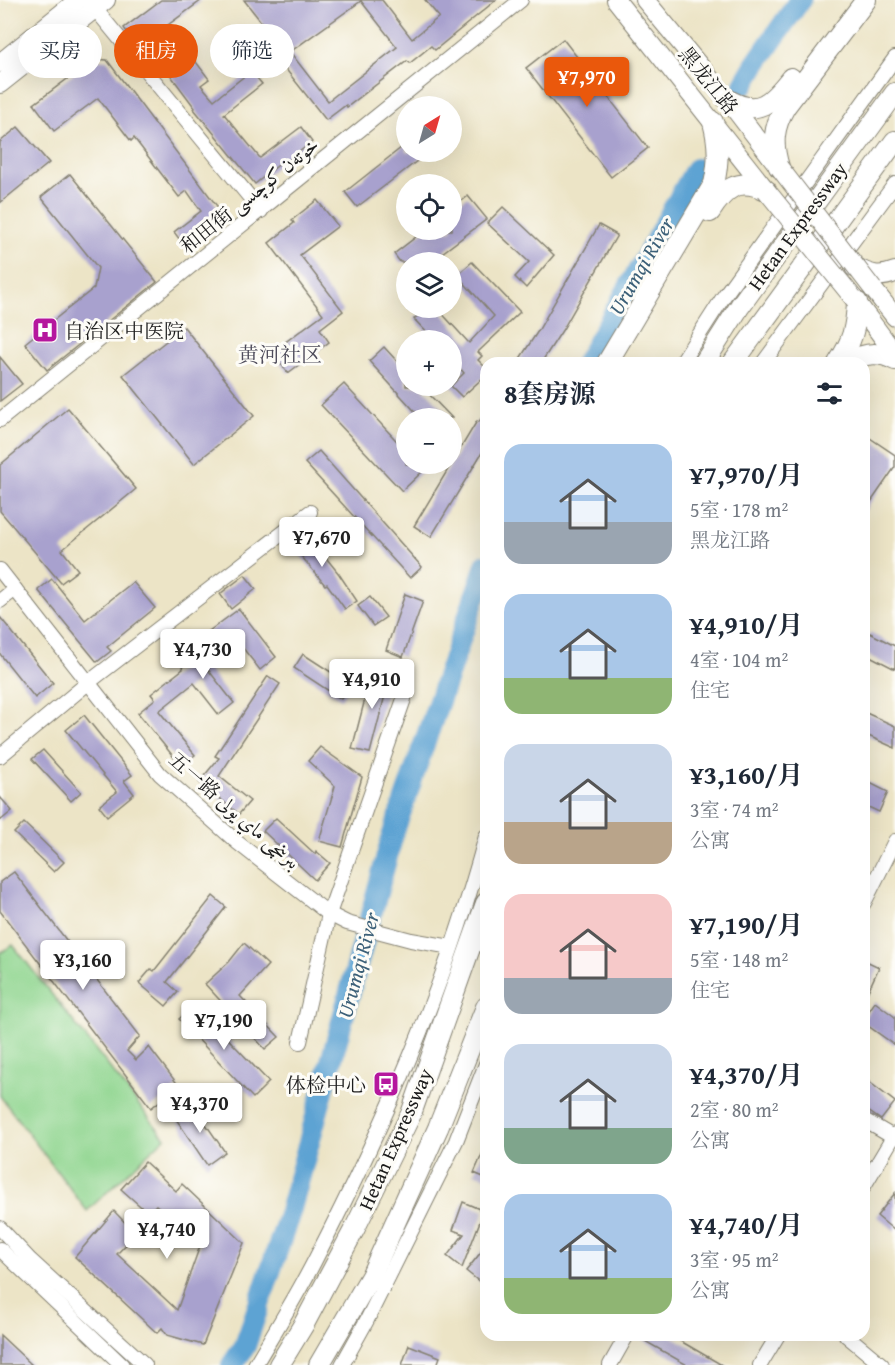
<!DOCTYPE html>
<html lang="zh">
<meta charset="utf-8">
<style>
body{margin:0;font-family:"Gentium Book Plus",Amiri,"Noto Serif SC",serif;background:#f2f2f3;color:#1f2937;height:100vh;display:flex;flex-direction:column;font-size:22px;white-space:nowrap}
*{box-sizing:border-box;margin:0}
p{font-size:20px;color:#747a83}
.icon{flex:none;width:33px;height:33px;fill:none;stroke:currentColor;stroke-width:2;stroke-linecap:round;stroke-linejoin:round}
.map{position:relative;flex:1;overflow:hidden}
.details{position:absolute;left:480px;top:357px;width:390px;height:984px;display:flex;flex-direction:column;background:#fff;border-radius:18px;box-shadow:0 6px 24px #0002}
.details>*{flex:none}
.guide{position:absolute;left:18px;top:24px;width:372px;height:54px;display:flex;gap:12px}
.needle{width:39px;rotate:37deg}
.controls{position:absolute;left:396px;top:96px;display:grid;gap:12px}
.controls a{display:grid;place-items:center;width:66px;height:66px;border-radius:50%;background:#fff;box-shadow:0 6px 24px #0002;font-size:30px}
.price{position:absolute;translate:-50% -51px;padding:0 14px;border-radius:6px;background:#fff;color:#222;font-size:20px;line-height:39px;filter:drop-shadow(0 2px 3px #0008)}
.price::after{content:'';position:absolute;left:50%;top:36px;width:18px;height:14px;margin-left:-9px;background:inherit;clip-path:polygon(0 0,100% 0,50% 100%)}
.price.on{background:#ea580c;color:#fff}
ul{padding:0;list-style:none}
li{display:flex;align-items:center;gap:18px;height:150px;padding:0 24px}
li span{display:grid;place-items:center;flex:none;width:168px;height:120px;border-radius:18px;color:#555}
li>.icon{margin-inline-start:auto}
span .icon{width:72px;height:72px;fill:#fffc;stroke-width:1}
li b{font-size:26px}
h2{display:flex;justify-content:space-between;align-items:center;height:72px;padding:0 24px;font-size:26px}
.tag{padding:0 21px;border-radius:27px;background:#fff;box-shadow:0 6px 24px #0002;font-size:21px;line-height:54px}
.tag.on{background:#ea580c;color:#fff}
.map>svg:first-child{display:block}
.green{fill:#8fd58f;stroke:#567856;stroke-width:1.5}
.lines{fill:none;stroke-linecap:round;stroke-linejoin:round}
.river{stroke:#5da3d3;stroke-width:22}
.building{fill:#a8a1ce;fill-rule:evenodd}
.minor-casing{stroke:#848071;stroke-width:16}
.major-casing{stroke:#848071;stroke-width:20}
.highway-casing{stroke:#848071;stroke-width:22}
.minor{stroke:#fff;stroke-width:14}
.major{stroke:#fff;stroke-width:18}
.highway{stroke:#fff;stroke-width:20}
.major-bridge-casing{stroke:#848071;stroke-width:20;stroke-linecap:butt}
.major-bridge{stroke:#fff;stroke-width:18}
.labels{text-anchor:middle;dominant-baseline:central;stroke-width:6;stroke-linejoin:round;paint-order:stroke}
.street-label{font-size:20px;fill:#1c1c1c;stroke:#fdfcf7}
.poi-label{font-size:20px;fill:#1c1c1c;stroke:#fdfcf7;text-anchor:start}
.water-label{font-size:21px;font-style:italic;fill:#3c6078;stroke:#fdfcf7}
.neighbourhood-label{font-size:21px;fill:#4d4b5a;stroke:#fdfcf7}
</style>
<div class="map">
<svg width="895" height="1365" viewBox="0 0 895 1365">
<rect width="100%" height="100%" fill="#fdfcf7"/>
<filter id="ink" filterUnits="userSpaceOnUse"><feTurbulence type="fractalNoise" baseFrequency=".0167" numOctaves="2"/><feDisplacementMap in="SourceGraphic" scale="12" xChannelSelector="R" yChannelSelector="G"/><feConvolveMatrix kernelMatrix="1 2 1 2 8 2 1 2 1" color-interpolation-filters="sRGB"/></filter>
<filter id="wash" filterUnits="userSpaceOnUse"><feTurbulence type="fractalNoise" baseFrequency=".008" numOctaves="4" result="noise"/><feDisplacementMap in="SourceGraphic" scale="24" xChannelSelector="R" yChannelSelector="G"/><feGaussianBlur stdDeviation="1.35" result="paint"/><feColorMatrix in="noise" values="0 0 0 0 0 0 0 0 0 0 0 0 0 0 0 0 0 1.4 0 .05"/><feComposite in="paint" operator="in"/></filter>
<g filter="url(#wash)">
<rect width="100%" height="100%" fill="#ece4c6"/>
<!-- green -->
<polygon class="green" points="13,945 165,1138 87,1211 0,1096 0,953"/>
<g class="lines">
<!-- river -->
<g class="river">
<polyline points="744,84 755,65 800,0"/>
<polyline points="586,363 696,169"/>
<polyline points="232,1365 245,1346 290,1212 393,834 486,565"/>
</g>
</g>
<g id="blocks">
<!-- building -->
<g class="building">
<polygon points="161,0 202,0 168,25 209,79 201,85 214,100 251,71 262,84 224,114 260,158 301,127 312,142 283,164 282,162 255,184 194,109 195,108 146,42 139,48 124,28"/>
<path d="M244,0H382L412,39L439,17L425,0H496L435,50L431,46L410,63L407,61L347,107L346,105L326,120L269,48L277,42ZM361,1L397,47L328,101L290,52Z"/>
<polygon points="563,39 648,148 611,177 526,68"/>
<polygon points="94,59 107,60 226,218 186,248 174,232 201,211 187,191 179,197 134,138 131,141 98,98 54,131 34,104"/>
<polygon points="18,127 49,163 0,203 0,142"/>
<polygon points="406,144 406,152 416,152 421,158 357,207 345,192"/>
<polygon points="70,174 157,282 47,370 25,343 94,288 98,268 41,197"/>
<polygon points="468,196 487,219 430,262 400,262 394,254 425,230 452,230 452,209"/>
<polygon points="317,200 338,226 300,255 343,311 320,329 329,342 288,373 272,352 323,314 269,243 294,223 292,220"/>
<polygon points="503,207 554,255 526,288 515,277 529,262 487,223"/>
<polygon points="599,225 617,235 563,329 541,363 517,363 538,331"/>
<polygon points="472,262 520,312 478,352 482,356 478,360 486,368 486,375 462,397 451,386 464,373 452,359 452,340 434,340 414,319 427,308 437,308 469,343 494,316 457,275"/>
<polygon points="184,327 254,416 194,464 123,375"/>
<polygon points="384,347 406,371 406,386 421,386 452,418 421,418 369,361"/>
<polygon points="0,357 22,384 0,401"/>
<polygon points="344,384 406,451 406,464 418,464 424,470 402,491 321,405"/>
<polygon points="68,408 136,489 62,550 78,570 61,583 0,511 0,465"/>
<polygon points="486,411 486,446 431,537 414,526 477,421 479,422"/>
<polygon points="864,434 895,455 895,467 864,512"/>
<polygon points="319,451 422,567 410,578 305,463"/>
<polygon points="303,529 339,574 357,601 345,609 327,584 325,585 288,540"/>
<polygon points="245,575 256,589 231,609 220,594"/>
<polygon points="52,579 85,620 133,582 155,608 107,647 111,651 97,662 38,590"/>
<polygon points="405,594 423,601 403,657 386,650"/>
<polygon points="370,597 386,617 373,626 358,606"/>
<polygon points="239,609 276,657 260,670 232,634 199,658 234,703 219,715 194,683 159,711 195,755 181,766 138,713 155,699 151,694 183,669 182,667 197,655 190,645"/>
<polygon points="0,617 53,683 35,698 0,654"/>
<polygon points="870,633 895,646 895,669 864,653 864,645"/>
<polygon points="303,654 351,685 341,699 294,668"/>
<polygon points="373,668 391,672 370,753 352,749"/>
<polygon points="268,676 280,684 219,776 250,801 239,814 199,782 219,758 215,756"/>
<polygon points="864,712 895,726 895,748 864,734"/>
<polygon points="84,715 132,775 124,781 134,794 107,816 99,806 117,792 66,730"/>
<polygon points="320,747 362,777 342,847 319,841 335,786 308,761"/>
<polygon points="43,750 81,792 71,801 32,759"/>
<polygon points="864,780 888,792 879,812 864,805"/>
<polygon points="0,797 12,811 0,821"/>
<polygon points="276,818 315,854 316,851 330,863 315,880 263,831"/>
<polygon points="24,823 64,862 54,872 14,833"/>
<polygon points="14,872 140,1036 127,1051 136,1060 149,1047 179,1086 151,1108 0,911 0,882"/>
<polygon points="213,896 226,907 167,982 178,992 166,1006 139,983 151,969 154,971"/>
<polygon points="244,943 268,965 240,996 279,1037 265,1049 205,984 229,962"/>
<polygon points="864,960 879,967 864,1000"/>
<polygon points="875,1002 895,1017 895,1045 864,1023 864,1018"/>
<polygon points="195,1004 269,1082 253,1098 179,1019"/>
<polygon points="864,1078 895,1102 881,1120 864,1108"/>
<polygon points="192,1104 225,1152 207,1165 174,1116"/>
<polygon points="486,1145 486,1178 474,1173"/>
<polygon points="145,1162 176,1191 182,1184 244,1243 203,1345 167,1335 162,1328 157,1333 75,1257 114,1211 136,1234 117,1254 177,1310 201,1243 156,1205 148,1213 121,1189"/>
<polygon points="895,1193 895,1231 877,1216"/>
<polygon points="463,1202 484,1211 462,1268 447,1256 464,1234 453,1230"/>
<polygon points="486,1246 486,1287 466,1271"/>
<polygon points="0,1335 32,1365 0,1365"/>
<polygon points="670,1335 722,1365 687,1365 636,1336"/>
<polygon points="409,1345 440,1357 437,1365 402,1365"/>
</g>
</g>
</g>
<g filter="url(#ink)">
<use href="#blocks" fill-opacity="0" stroke="#848071" stroke-width="1.5"/>
<g class="lines">
<!-- minor casing -->
<g class="minor-casing">
<g id="minor">
<polyline points="88,0 261,211"/>
<polyline points="681,363 724,296 895,58"/>
<polyline points="763,363 895,184"/>
<polyline points="0,420 521,0"/>
<polyline points="0,570 160,774 238,843 329,914 347,923 411,940 451,947"/>
<polyline points="0,601 15,589"/>
<polyline points="0,756 89,682 310,512"/>
<polyline points="864,903 895,841"/>
<polyline points="300,1042 329,914 404,699"/>
<polyline points="864,1120 893,1137"/>
<polyline points="864,1186 895,1134"/>
<polyline points="0,1228 30,1260 145,1365"/>
<polyline points="0,1249 122,1365"/>
<polyline points="846,1335 882,1365"/>
<path d="M255,1365C275,1331 296,1297 314,1262C384,1126 446,985 486,836"/>
<polyline points="342,1365 367,1320 456,1141 486,1064"/>
<polyline points="610,1365 627,1335"/>
<polyline points="760,1365 778,1335"/>
</g>
</g>
<!-- major casing -->
<g class="major-casing">
<g id="major">
<polyline points="616,0 766,190"/>
<polyline points="645,0 727,99 779,167"/>
<polyline points="0,63 78,0"/>
<polyline points="0,84 106,0"/>
<polyline points="873,289 895,317"/>
<polyline points="855,300 895,354"/>
</g>
</g>
<!-- highway casing -->
<g class="highway-casing">
<g id="highway">
<path d="M727,99C758,118 772,102 791,78"/>
<path d="M779,167C772,144 773,128 785,107L866,0"/>
<path d="M710,212C725,188 738,177 766,190"/>
<path d="M855,267C869,276 880,278 895,272"/>
<path d="M607,363L714,184C719,162 719,144 713,122"/>
<polyline points="704,363 740,306 895,93"/>
<polyline points="733,363 895,141"/>
<path d="M838,363C852,342 856,328 857,302"/>
<path d="M848,363C863,353 879,351 895,360"/>
<polyline points="279,1365 304,1324 355,1228 411,1114 486,903"/>
<polyline points="319,1365 371,1276 438,1128 486,1007"/>
</g>
</g>
<!-- minor -->
<use href="#minor" class="minor"/>
<!-- major -->
<use href="#major" class="major"/>
<!-- highway -->
<use href="#highway" class="highway"/>
<!-- major-bridge casing -->
<g class="major-bridge-casing">
<g id="major-bridge">
<polyline points="779,167 873,289"/>
<polyline points="766,190 855,300"/>
</g>
</g>
<!-- major-bridge -->
<use href="#major-bridge" class="major-bridge"/>
</g>
</g>
<!-- icons -->
<defs>
<g id="hospital-square" transform="scale(1.35)"><rect x="-9" y="-9" width="18" height="18" rx="4" fill="#b5179e" stroke="#fdfcf7"/><path d="M-5-5h3v3.5h4V-5h3V5h-3V1.5h-4V5h-3Z" fill="#fff"/></g>
<g id="bus-square" transform="scale(1.35)"><rect x="-9" y="-9" width="18" height="18" rx="4" fill="#b5179e" stroke="#fdfcf7"/><path d="M-5-6H5V4H4V6H2V4H-2V6H-4V4H-5ZM-3.5-4V0h7V-4ZM-3.5 1.2v1.5H-2V1.2ZM2 1.2v1.5H3.5V1.2Z" fill="#fff"/></g>
</defs>
<g fill-rule="evenodd">
<use href="#hospital-square" x="45" y="330"/>
<use href="#bus-square" x="386" y="1084"/>
</g>
<g class="labels">
<!-- street labels -->
<g class="street-label">
<text transform="translate(709 80) rotate(51)">黑龙江路</text>
<text transform="translate(249 195) rotate(-39)">和田街 خوتەن كوچىسى</text>
<text transform="translate(797 226) rotate(-54)">Hetan Expressway</text>
<text transform="translate(235 810) rotate(41)">五一路 بىرىنچى ماي يولى</text>
<text transform="translate(395 1139) rotate(-66)">Hetan Expressway</text>
</g>
<!-- poi labels -->
<g class="poi-label">
<text x="64" y="330">自治区中医院</text>
<text x="366" y="1084" text-anchor="end">体检中心</text>
</g>
<!-- water labels -->
<g class="water-label">
<text transform="translate(641 266) rotate(-60)">Urumqi River</text>
<text transform="translate(358 965) rotate(-75)">Urumqi River</text>
</g>
<!-- neighbourhood labels -->
<g class="neighbourhood-label">
<text x="280" y="354">黄河社区</text>
</g>
</g>
</svg>
<div class="controls">
<a><svg class="needle" viewBox="-14 -14 28 28"><path d="M0-13l5 13h-10z" fill="#e53935"/><path d="M0 13l5-13h-10z" fill="#747a83"/></svg></a>
<a><svg class="icon" aria-label="locate" viewBox="0 0 24 24"><circle cx="12" cy="12" r="6"/><path d="M12 2v4M12 18v4M2 12h4M18 12h4"/></svg></a>
<a><svg class="icon" aria-label="layers" viewBox="0 0 24 24"><path d="M12 4l9 5-9 5-9-5zM3 14l9 5 9-5"/></svg></a>
<a>+</a>
<a>−</a>
</div>
<b class="price on" style="left:587px;top:108px">¥7,970</b>
<b class="price" style="left:322px;top:568px">¥7,670</b>
<b class="price" style="left:203px;top:680px">¥4,730</b>
<b class="price" style="left:372px;top:710px">¥4,910</b>
<b class="price" style="left:83px;top:991px">¥3,160</b>
<b class="price" style="left:224px;top:1051px">¥7,190</b>
<b class="price" style="left:200px;top:1134px">¥4,370</b>
<b class="price" style="left:167px;top:1260px">¥4,740</b>
<div class="guide">
<a class="tag">买房</a>
<a class="tag on">租房</a>
<a class="tag">筛选</a>
</div>
<section class="details">
<h2>8套房源<svg class="icon" aria-label="filters" viewBox="0 0 24 24"><path d="M4 7h16M4 17h16"/><circle cx="9" cy="7" r="2"/><circle cx="15" cy="17" r="2"/></svg></h2>
<ul>
<li><span style="background:linear-gradient(#a9c7e8 65%,#9aa5b1 0)"><svg class="icon" aria-label="home" viewBox="0 0 24 24"><path d="M3 11l9-7 9 7M6 9v11h12V9"/></svg></span><div><b>¥7,970/月</b><p>5室 · 178 m²</p><p>黑龙江路</p></div></li>
<li><span style="background:linear-gradient(#a9c7e8 70%,#8fb573 0)"><svg class="icon" aria-label="home" viewBox="0 0 24 24"><path d="M3 11l9-7 9 7M6 9v11h12V9"/></svg></span><div><b>¥4,910/月</b><p>4室 · 104 m²</p><p>住宅</p></div></li>
<li><span style="background:linear-gradient(#c9d6e8 65%,#b9a48a 0)"><svg class="icon" aria-label="home" viewBox="0 0 24 24"><path d="M3 11l9-7 9 7M6 9v11h12V9"/></svg></span><div><b>¥3,160/月</b><p>3室 · 74 m²</p><p>公寓</p></div></li>
<li><span style="background:linear-gradient(#f6c9c9 70%,#9aa5b1 0)"><svg class="icon" aria-label="home" viewBox="0 0 24 24"><path d="M3 11l9-7 9 7M6 9v11h12V9"/></svg></span><div><b>¥7,190/月</b><p>5室 · 148 m²</p><p>住宅</p></div></li>
<li><span style="background:linear-gradient(#c9d6e8 70%,#7fa58c 0)"><svg class="icon" aria-label="home" viewBox="0 0 24 24"><path d="M3 11l9-7 9 7M6 9v11h12V9"/></svg></span><div><b>¥4,370/月</b><p>2室 · 80 m²</p><p>公寓</p></div></li>
<li><span style="background:linear-gradient(#a9c7e8 70%,#8fb573 0)"><svg class="icon" aria-label="home" viewBox="0 0 24 24"><path d="M3 11l9-7 9 7M6 9v11h12V9"/></svg></span><div><b>¥4,740/月</b><p>3室 · 95 m²</p><p>公寓</p></div></li>
</ul>
</section>
</div>
